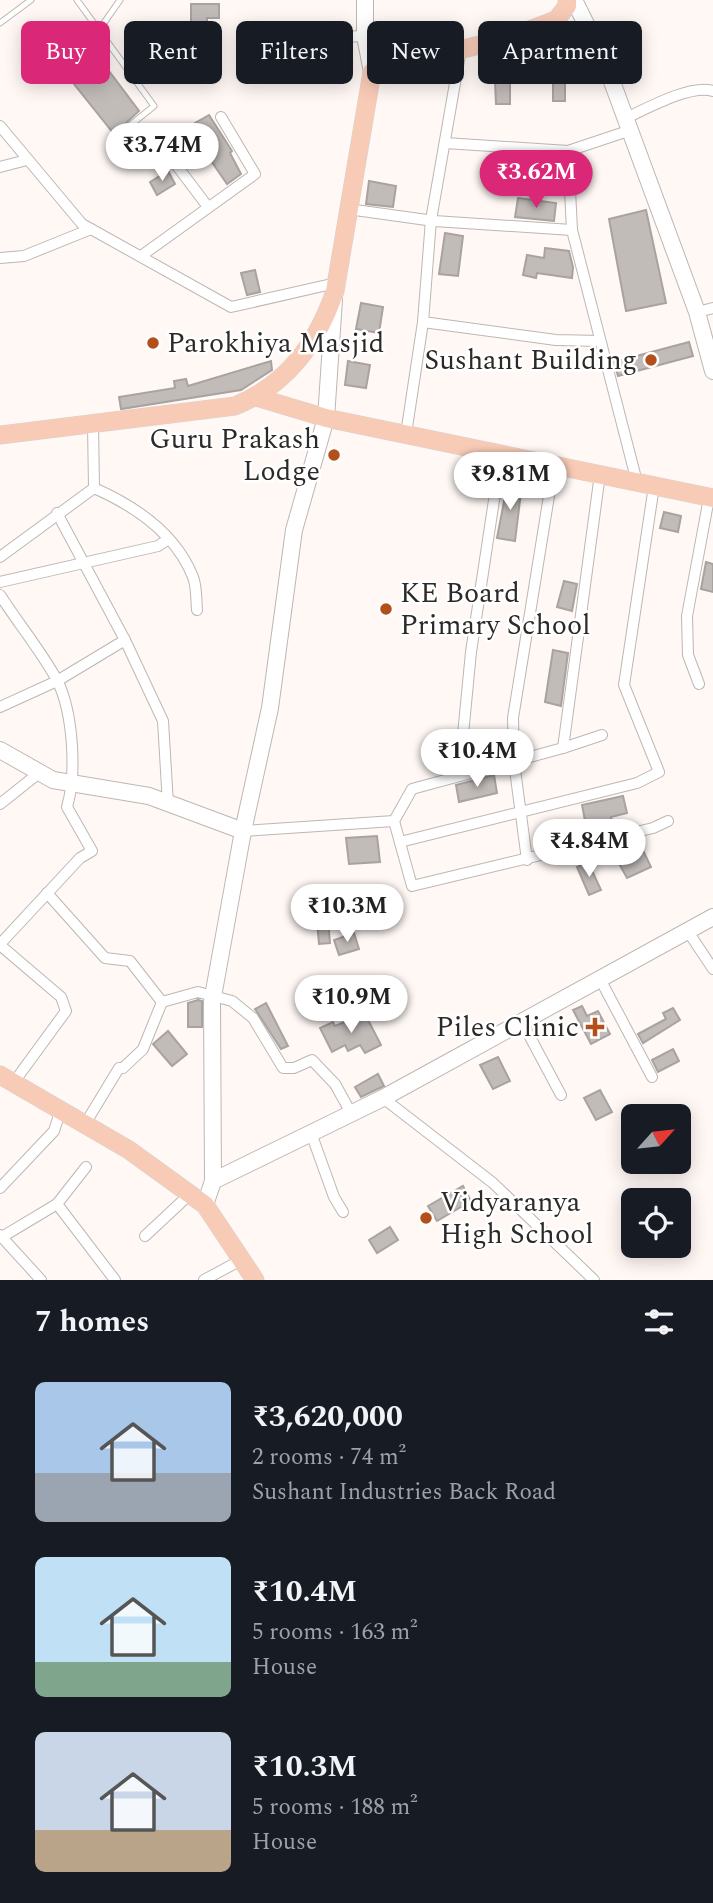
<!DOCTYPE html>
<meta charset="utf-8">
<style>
body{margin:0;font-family:Spectral,serif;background:#242831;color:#f1f3f6;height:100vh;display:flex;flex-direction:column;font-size:26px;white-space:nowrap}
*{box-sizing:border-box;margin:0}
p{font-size:23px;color:#9ea1a6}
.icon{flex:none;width:38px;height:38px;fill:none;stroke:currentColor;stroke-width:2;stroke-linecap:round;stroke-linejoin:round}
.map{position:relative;height:1280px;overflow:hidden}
.side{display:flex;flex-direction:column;background:#171b24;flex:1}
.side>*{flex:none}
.banner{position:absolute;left:21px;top:21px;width:672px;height:63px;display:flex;gap:14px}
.needle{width:46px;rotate:63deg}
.controls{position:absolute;left:621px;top:1104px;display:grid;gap:14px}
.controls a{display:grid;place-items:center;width:70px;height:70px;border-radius:10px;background:#171b24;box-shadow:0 4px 18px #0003;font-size:35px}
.price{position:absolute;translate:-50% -60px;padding:0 16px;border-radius:24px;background:#fff;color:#222;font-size:23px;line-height:46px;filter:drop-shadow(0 2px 4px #0008)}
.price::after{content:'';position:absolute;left:50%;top:42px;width:21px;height:16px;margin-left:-10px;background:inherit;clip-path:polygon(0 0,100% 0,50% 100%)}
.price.on{background:#db2777;color:#fff}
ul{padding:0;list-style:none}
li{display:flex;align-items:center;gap:21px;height:175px;padding:0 35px}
li span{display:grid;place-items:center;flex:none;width:196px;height:140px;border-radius:10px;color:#555}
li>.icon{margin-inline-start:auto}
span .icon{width:84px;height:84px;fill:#fffc;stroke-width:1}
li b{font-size:30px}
h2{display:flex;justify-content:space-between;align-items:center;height:84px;padding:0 35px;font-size:30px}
.tag{padding:0 24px;border-radius:10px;background:#171b24;box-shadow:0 4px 18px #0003;font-size:24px;line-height:63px}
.tag.on{background:#db2777;color:#fff}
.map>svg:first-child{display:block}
.building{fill:#c2bcb9;stroke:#a8a2a0;stroke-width:2}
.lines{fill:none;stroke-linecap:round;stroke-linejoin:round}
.lane-casing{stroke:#bdb7b4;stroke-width:7}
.street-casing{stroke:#bdb7b4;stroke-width:12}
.secondary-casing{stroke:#bdb7b4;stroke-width:18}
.primary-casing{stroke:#d5d4d4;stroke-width:19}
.lane{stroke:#fff;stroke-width:5}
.street{stroke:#fff;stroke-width:10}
.secondary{stroke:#fff;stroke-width:16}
.primary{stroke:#f8cbb7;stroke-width:18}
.poi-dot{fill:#b34f1b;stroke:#fff;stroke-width:2.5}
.labels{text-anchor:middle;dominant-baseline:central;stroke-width:5;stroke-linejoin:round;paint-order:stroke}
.poi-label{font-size:28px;fill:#2c2a29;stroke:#fff;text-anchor:start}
</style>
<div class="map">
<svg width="713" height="1280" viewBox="0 0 713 1280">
<rect width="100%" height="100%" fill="#fff8f5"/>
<!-- building -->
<g class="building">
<polygon points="191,4 219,4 219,18 207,18 207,34 191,34"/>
<polygon points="144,39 166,71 151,80 129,49"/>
<polygon points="518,47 525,64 508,71 500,54"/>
<polygon points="97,55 139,111 114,134 74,84 77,82 69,72"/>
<rect x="553" y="78" width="12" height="23"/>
<polygon points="495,81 510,81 510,104 496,104"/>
<polygon points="209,115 232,151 230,153 241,174 227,184 188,127"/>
<polygon points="168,171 175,184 157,195 150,182"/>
<polygon points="369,181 396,186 393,207 366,204"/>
<polygon points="518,198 556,203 554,221 515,217"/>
<polygon points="646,210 666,303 626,311 609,219"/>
<polygon points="445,233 463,236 458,276 439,274"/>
<polygon points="545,248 569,251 573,267 572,278 537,273 536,278 523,275 527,255 544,258"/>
<polygon points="255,270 260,292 247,295 241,273"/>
<polygon points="361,303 383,307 379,333 356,329"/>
<polygon points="689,342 693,356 618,376 614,362"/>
<polygon points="271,361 272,370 241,390 121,409 119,397 175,388 174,381 186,379 188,386"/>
<polygon points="348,361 370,365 366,388 345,385"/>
<polygon points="508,481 522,484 515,541 497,538"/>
<polygon points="664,512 681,516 678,532 660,528"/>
<polygon points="706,562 713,564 713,592 701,589"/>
<polygon points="564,581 577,584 572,611 557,607"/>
<polygon points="553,650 568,653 561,706 545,702"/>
<polygon points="494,775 497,793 459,802 456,785"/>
<polygon points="623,796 627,813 611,817 613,829 588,836 582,805"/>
<polygon points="377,836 380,862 349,864 346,838"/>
<polygon points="638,840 651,867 627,878 611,849 622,844 624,847"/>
<polygon points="588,862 601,890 589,895 577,867"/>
<polygon points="328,920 330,943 319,944 317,921"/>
<polygon points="354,933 359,949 339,955 334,940"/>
<polygon points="198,1000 202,1001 202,1027 188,1027 188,1003"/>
<polygon points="266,1003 288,1046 281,1049 255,1009"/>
<polygon points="582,1006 587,1016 598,1011 610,1034 591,1044 573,1010"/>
<polygon points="673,1008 680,1020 643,1043 638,1034 666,1019 663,1013"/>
<polygon points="365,1014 381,1045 365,1053 360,1045 348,1051 345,1045 332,1052 320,1028 333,1022 335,1026 347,1021 348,1023"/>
<polygon points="168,1031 187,1054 172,1066 153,1044"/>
<polygon points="673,1049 679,1061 658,1072 652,1060"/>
<polygon points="498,1057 510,1081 493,1089 480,1065"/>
<polygon points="378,1074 384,1086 361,1097 355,1087"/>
<polygon points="600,1090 612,1112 596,1120 584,1098"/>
<polygon points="463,1186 471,1201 437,1221 428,1206"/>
<polygon points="390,1227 398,1240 377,1253 369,1240"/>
</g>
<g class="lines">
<!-- lane casing -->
<g class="lane-casing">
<g id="lane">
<polyline points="77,0 154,106 123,131"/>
<polyline points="0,23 31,0"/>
<polyline points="99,30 120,0"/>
</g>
</g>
<!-- street casing -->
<g class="street-casing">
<g id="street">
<polyline points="258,40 365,36"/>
<path d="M624,119C646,109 690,84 713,91"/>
<polyline points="0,126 82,224 231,307 336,283"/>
<polyline points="445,143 568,151"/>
<polyline points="162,146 208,207"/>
<polyline points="0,167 27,160"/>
<polyline points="348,209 434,221 572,230 637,482"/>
<polyline points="572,230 568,151 628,131"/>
<polyline points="141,256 255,174 221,117"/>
<polyline points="0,258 24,256 91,229"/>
<polyline points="697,312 713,308"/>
<polyline points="423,322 556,340 599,341"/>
<polyline points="93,424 94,488"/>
<polyline points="406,434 423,322 431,220 461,49"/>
<path d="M94,488C135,506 176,534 193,577C197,587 196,600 197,610"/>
<polyline points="0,557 94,488"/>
<polyline points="0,582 158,546 167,540"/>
<path d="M0,595C18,623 41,651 57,680C73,712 77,773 67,807L92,851L80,858L0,944"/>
<polyline points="125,640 163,721 168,804"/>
<polyline points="699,684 688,655 687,616 709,498"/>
<polyline points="0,707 57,681 125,640 57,513"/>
<polyline points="602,735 563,748 412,789 394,821 412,886 653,828 668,821"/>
<polyline points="563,748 600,474"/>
<polyline points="459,776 471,652 501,454"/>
<polyline points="0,804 39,773"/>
<polyline points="243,831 394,821"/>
<polyline points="400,842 637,783 659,772 624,685 654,486"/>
<polyline points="527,860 514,762 513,718 554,465"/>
<polyline points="47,893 105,958 130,961 162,1002"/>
<polyline points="687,930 713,969"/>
<polyline points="0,945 61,997 66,1011 14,1082"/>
<polyline points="600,979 652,1077"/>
<polyline points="522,1022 561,1095"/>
<polyline points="383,1098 493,1183 594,1280"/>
<polyline points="85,1124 119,1068 123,1068 143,1049 162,1002 198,992 232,1001 253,1018 283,1068 294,1068 312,1060 335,1084 351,1113"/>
<polyline points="311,1133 334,1197 343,1212"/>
<polyline points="86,1167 57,1204 115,1280"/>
<polyline points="0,1188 54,1131 61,1109"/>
<polyline points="0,1235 41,1280"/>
<polyline points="145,1236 190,1194"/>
<polyline points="2,1237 57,1204"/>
<polyline points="204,1280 243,1259"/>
</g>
</g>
<!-- secondary casing -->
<g class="secondary-casing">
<g id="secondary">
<polyline points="365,0 365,36 372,72"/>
<polyline points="574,0 604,60 697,312 713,371"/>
<polyline points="0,750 53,780 149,796 243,831"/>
<polyline points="213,1181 383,1098 713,917"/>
<polyline points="205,1205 213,1181 212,1002 243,831 270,708 294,530 326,418 334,300"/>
</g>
</g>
<!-- primary casing -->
<g class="primary-casing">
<g id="primary">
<polyline points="256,397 326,418 713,498"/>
<path d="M0,435L235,406C288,384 317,343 335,291L372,72L511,37L556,20L567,6V0"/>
<polyline points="0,1075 129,1150 205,1205 255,1280"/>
</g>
</g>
<!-- lane -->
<use href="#lane" class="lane"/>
<!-- street -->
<use href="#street" class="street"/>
<!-- secondary -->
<use href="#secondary" class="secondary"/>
<!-- primary -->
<use href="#primary" class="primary"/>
</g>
<!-- markers -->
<g class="poi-dot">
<circle cx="153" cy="343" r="7"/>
<circle cx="651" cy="360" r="7"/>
<circle cx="334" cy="455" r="7"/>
<circle cx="386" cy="609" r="7"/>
<path d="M591.5 1016.5h7v7h7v7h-7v7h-7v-7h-7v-7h7z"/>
<circle cx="426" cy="1218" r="7"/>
</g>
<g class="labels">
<!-- poi labels -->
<g class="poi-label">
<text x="167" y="343">Parokhiya Masjid</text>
<text x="637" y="360" text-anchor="end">Sushant Building</text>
<text x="320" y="439" text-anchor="end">Guru Prakash<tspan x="320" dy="32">Lodge</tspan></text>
<text x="400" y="593">KE Board<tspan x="400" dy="32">Primary School</tspan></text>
<text x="579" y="1027" text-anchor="end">Piles Clinic</text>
<text x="440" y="1202">Vidyaranya<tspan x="440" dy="32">High School</tspan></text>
</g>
</g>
</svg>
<div class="controls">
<a><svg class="needle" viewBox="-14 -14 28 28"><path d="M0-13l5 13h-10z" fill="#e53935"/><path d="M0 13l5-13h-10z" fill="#9ea1a6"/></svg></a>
<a><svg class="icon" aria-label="locate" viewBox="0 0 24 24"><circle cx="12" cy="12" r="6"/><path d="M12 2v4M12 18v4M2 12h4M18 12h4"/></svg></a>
</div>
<b class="price" style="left:162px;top:183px">₹3.74M</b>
<b class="price on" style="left:536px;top:210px">₹3.62M</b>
<b class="price" style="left:510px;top:512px">₹9.81M</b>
<b class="price" style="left:477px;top:789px">₹10.4M</b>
<b class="price" style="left:589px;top:879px">₹4.84M</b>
<b class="price" style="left:347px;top:944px">₹10.3M</b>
<b class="price" style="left:351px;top:1035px">₹10.9M</b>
<div class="banner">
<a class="tag on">Buy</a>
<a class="tag">Rent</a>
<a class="tag">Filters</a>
<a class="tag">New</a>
<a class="tag">Apartment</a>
</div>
</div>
<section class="side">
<h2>7 homes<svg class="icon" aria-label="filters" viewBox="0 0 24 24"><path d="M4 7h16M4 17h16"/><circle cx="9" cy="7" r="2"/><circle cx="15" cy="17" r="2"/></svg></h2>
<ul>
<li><span style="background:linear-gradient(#a9c7e8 65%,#9aa5b1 0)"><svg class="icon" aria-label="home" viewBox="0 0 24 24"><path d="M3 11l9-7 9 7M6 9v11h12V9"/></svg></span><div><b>₹3,620,000</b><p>2 rooms · 74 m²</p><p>Sushant Industries Back Road</p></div></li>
<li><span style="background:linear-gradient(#bfe0f5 75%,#7fa58c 0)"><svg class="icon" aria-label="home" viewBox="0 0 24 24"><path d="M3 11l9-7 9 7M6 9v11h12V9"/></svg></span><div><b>₹10.4M</b><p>5 rooms · 163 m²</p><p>House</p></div></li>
<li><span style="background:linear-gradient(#c9d6e8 70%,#b9a48a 0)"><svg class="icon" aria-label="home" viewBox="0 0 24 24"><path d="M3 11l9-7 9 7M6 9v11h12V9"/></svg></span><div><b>₹10.3M</b><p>5 rooms · 188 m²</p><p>House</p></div></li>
</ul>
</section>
